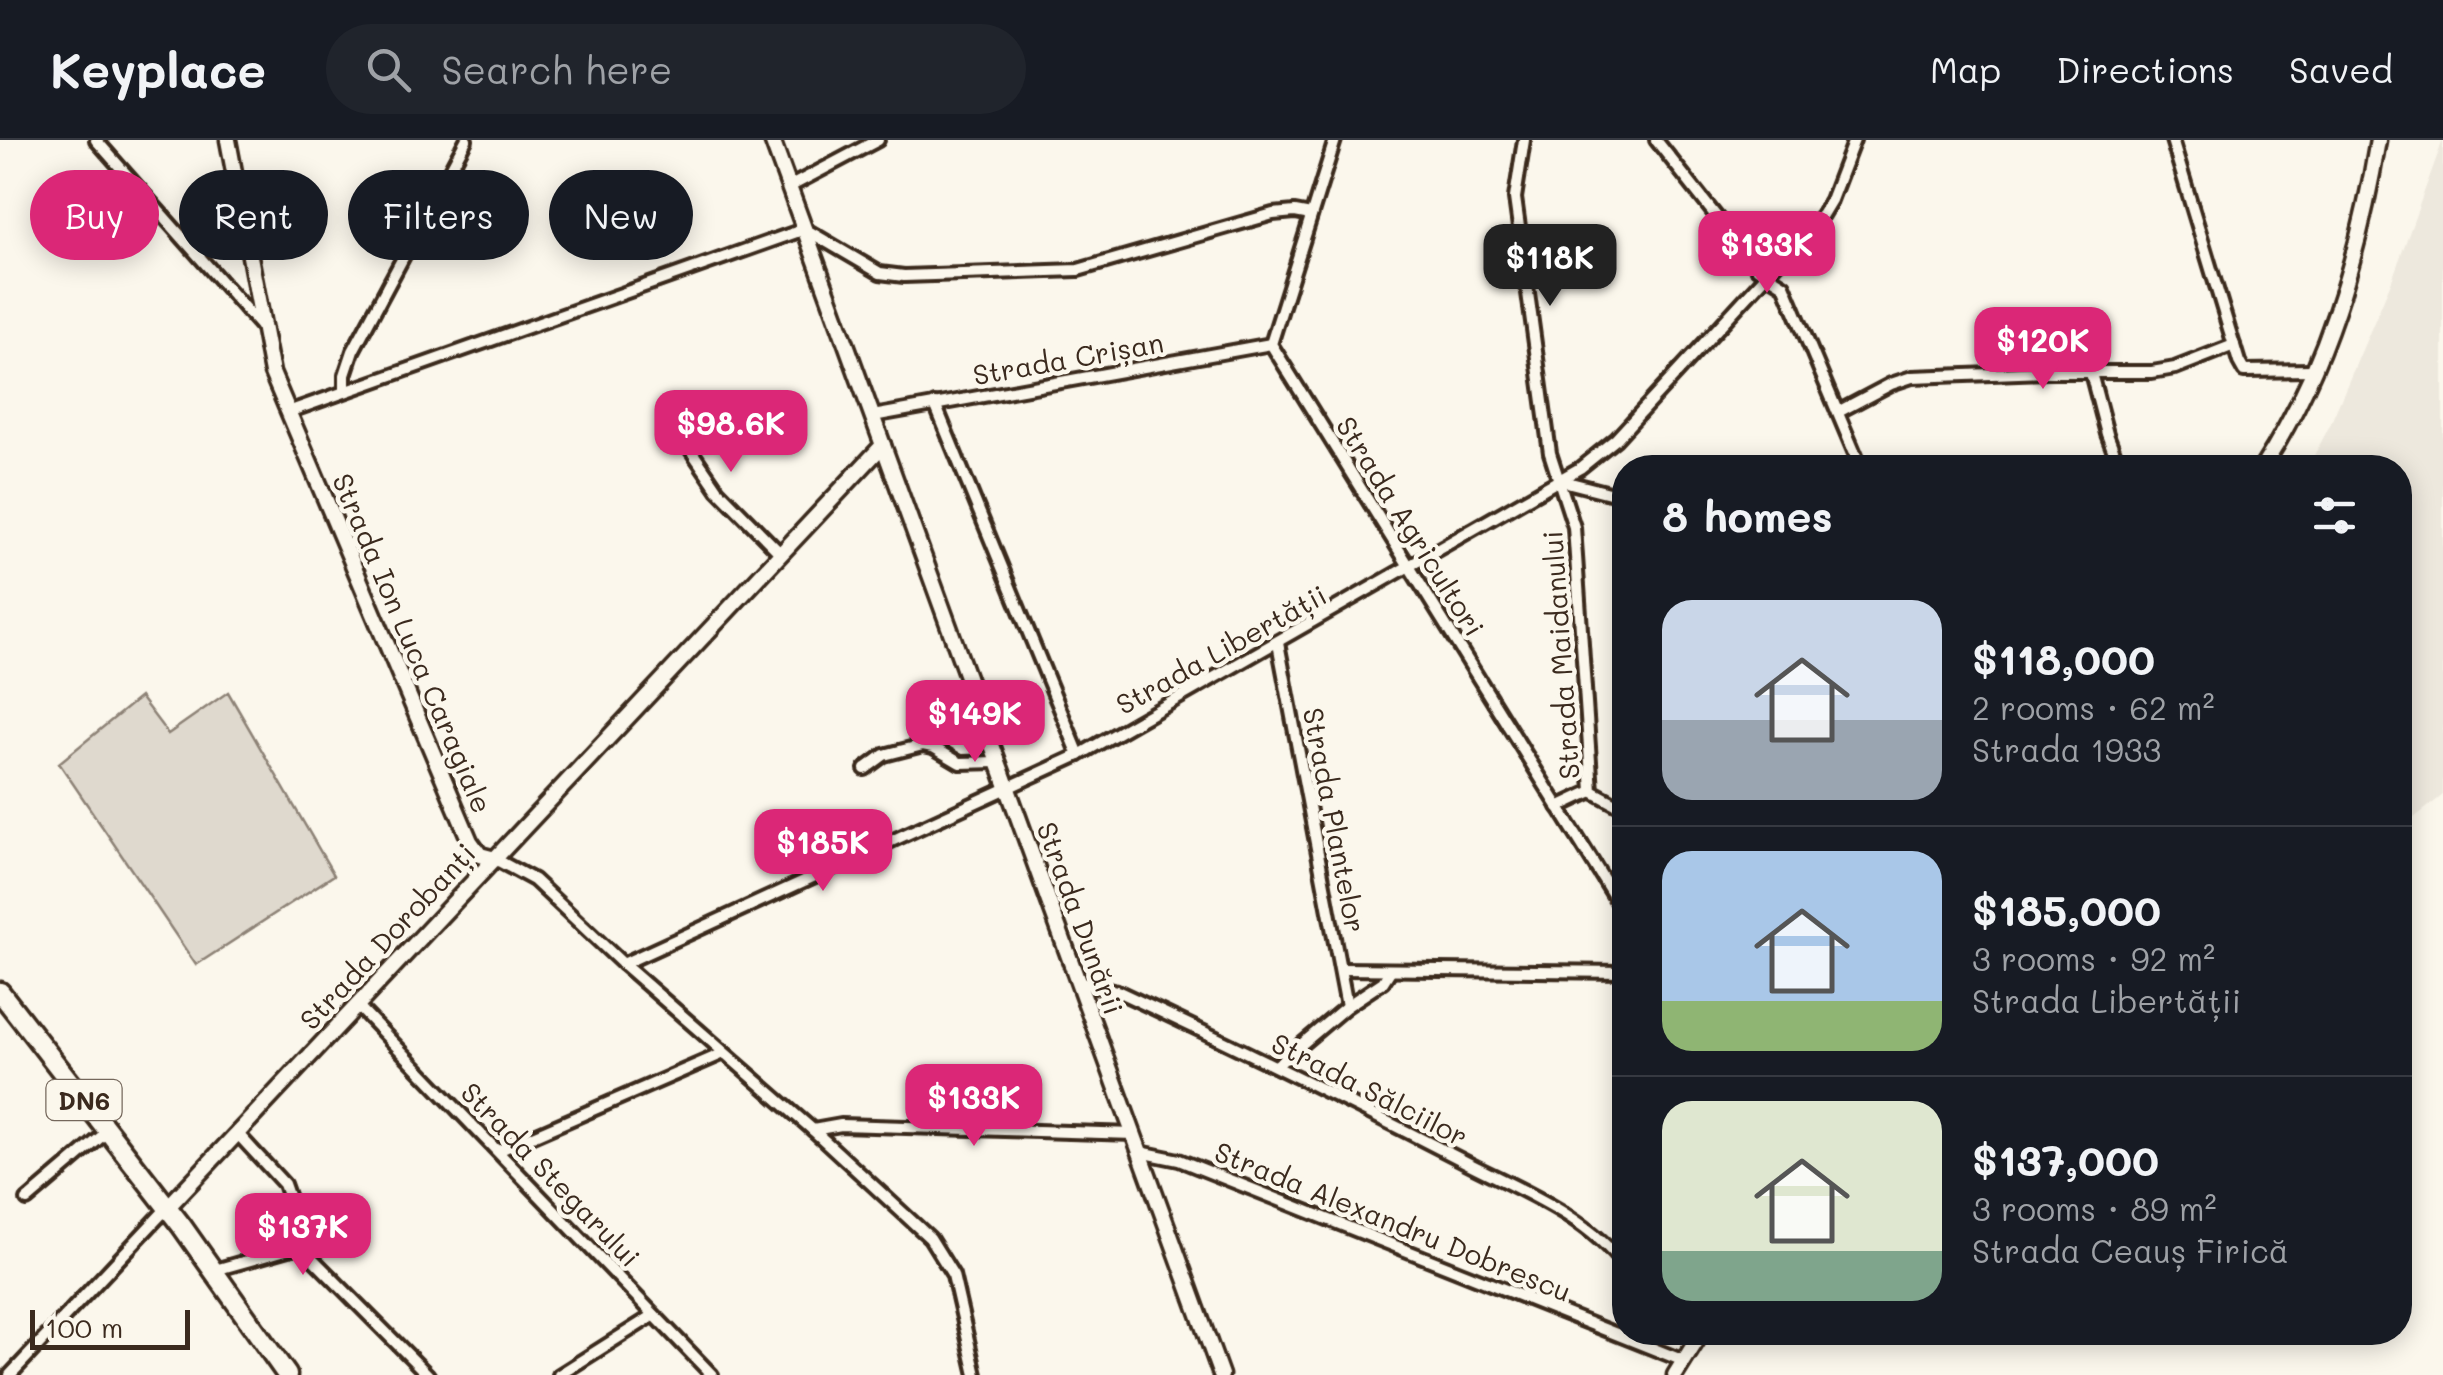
<!DOCTYPE html>
<meta charset="utf-8">
<style>
body{margin:0;font-family:Mali,sans-serif;background:#20242c;color:#f1f3f6;height:100vh;display:flex;flex-direction:column;font-size:38px;white-space:nowrap}
*{box-sizing:border-box;margin:0}
p{font-size:32px;color:#9ea1a6}
.icon{flex:none;width:55px;height:55px;fill:none;stroke:currentColor;stroke-width:2;stroke-linecap:round;stroke-linejoin:round}
.map{position:relative;flex:1;overflow:hidden}
.details{position:absolute;left:1612px;top:315px;width:800px;height:890px;display:flex;flex-direction:column;background:#171b24;border-radius:40px;box-shadow:0 5px 25px #0003}
.details>*{flex:none}
.guide{position:absolute;left:30px;top:30px;width:950px;height:90px;display:flex;gap:20px}
.scale{position:absolute;left:30px;bottom:25px;width:160px;box-sizing:border-box;padding-left:10px;border:5px solid #3b2a1e;border-top:0;font-size:28px;line-height:35px;white-space:nowrap;color:#3b2a1e;-webkit-text-stroke:8px #fbf7ec;paint-order:stroke}
.price{position:absolute;translate:-50% -85px;padding:0 22px;border-radius:20px;background:#db2777;color:#fff;font-size:32px;line-height:65px;filter:drop-shadow(0 2px 5px #0008)}
.price::after{content:'';position:absolute;left:50%;top:60px;width:30px;height:22px;margin-left:-15px;background:inherit;clip-path:polygon(0 0,100% 0,50% 100%)}
.price.current{background:#222;color:#fff}
ul{padding:0;list-style:none}
li{display:flex;align-items:center;gap:30px;height:250px;padding:0 50px}
li+li{border-top:2px solid #363941}
li span{display:grid;place-items:center;flex:none;width:280px;height:200px;border-radius:30px;color:#555}
li>.icon{margin-inline-start:auto}
span .icon{width:120px;height:120px;fill:#fffc;stroke-width:1}
li b{font-size:42px}
h2{display:flex;justify-content:space-between;align-items:center;height:120px;padding:0 50px;font-size:42px}
.tag{padding:0 35px;border-radius:45px;background:#171b24;box-shadow:0 5px 25px #0003;font-size:35px;line-height:90px}
.tag.current{background:#db2777;color:#fff}
header{display:flex;align-items:center;gap:60px;box-sizing:border-box;height:140px;padding:0 50px;background:#171b24;border-bottom:2px solid #363941}
header strong{font-size:48px}
nav{display:flex;gap:55px;margin-inline-start:auto;font-size:35px}
.search{width:700px;height:90px;background:#20242c;display:flex;align-items:center;gap:25px;box-sizing:border-box;padding:0 35px;border-radius:55px;color:#9ea1a6;font-size:38px}
.map>svg:first-child{display:block}
.built{fill:#ede8dd}
.green{fill:#dfd9ce;stroke:#8d8276;stroke-width:2.5}
.lines{fill:none;stroke-linecap:round;stroke-linejoin:round}
.street-casing{stroke:#3b2a1e;stroke-width:18}
.secondary-casing{stroke:#3b2a1e;stroke-width:21}
.highway-casing{stroke:#3b2a1e;stroke-width:25}
.street{stroke:#fbf7ec;stroke-width:10}
.secondary{stroke:#fbf7ec;stroke-width:14}
.highway{stroke:#fbf7ec;stroke-width:18}
.labels{text-anchor:middle;dominant-baseline:central;stroke-width:9;stroke-linejoin:round;paint-order:stroke}
.shield{fill:#fbf7ec;stroke:#75685c;stroke-width:2.5}
.shield-label{font-size:25px;font-weight:bold;fill:#3b2a1e}
.street-label{font-size:28px;fill:#3b2a1e;stroke:#fbf7ec}
</style>
<header>
<strong>Keyplace</strong>
<div class="search"><svg class="icon" aria-label="search" viewBox="0 0 24 24"><circle cx="10" cy="10" r="6"/><path d="M15 15l6 6"/></svg>Search here</div>
<nav><a>Map</a><a>Directions</a><a>Saved</a></nav>
</header>
<div class="map">
<svg width="2443" height="1235" viewBox="0 0 2443 1235">
<rect width="100%" height="100%" fill="#fbf7ec"/>
<filter id="ink" filterUnits="userSpaceOnUse"><feTurbulence type="fractalNoise" baseFrequency=".01" numOctaves="2"/><feDisplacementMap in="SourceGraphic" scale="20" xChannelSelector="R" yChannelSelector="G"/><feConvolveMatrix kernelMatrix="1 2 1 2 8 2 1 2 1" color-interpolation-filters="sRGB"/></filter>
<g filter="url(#ink)">
<!-- built -->
<polygon class="built" points="2443,0 2443,655 2400,689 2400,328 2308,327 2329,287 2392,140"/>
<!-- green -->
<polygon class="green" points="228,552 334,735 196,825 59,623 140,557 168,594"/>
<g class="lines">
<!-- street casing -->
<g class="street-casing">
<g id="street">
<polyline points="96,0 264,190"/>
<polyline points="1335,0 1271,204 1625,774"/>
<polyline points="1524,0 1515,58 1550,313 1574,387 1592,651 1625,669"/>
<polyline points="1656,0 1757,128 1784,145 1861,328"/>
<polyline points="2172,0 2239,222 2244,231 2314,230"/>
<polyline points="789,47 878,0"/>
<polyline points="2091,233 2107,294 2120,328"/>
<polyline points="345,251 345,235 353,211 466,0"/>
<polyline points="935,264 1079,615"/>
<polyline points="288,272 805,89 880,133 904,136 1078,130 1273,74 1295,72 1311,75"/>
<polyline points="665,272 718,350 780,413"/>
<polyline points="1838,272 1891,244 1912,237 2047,232 2152,232 2175,228 2234,205"/>
<polyline points="873,276 1271,204"/>
<polyline points="1559,340 1625,357"/>
<polyline points="1278,503 1347,866"/>
<polyline points="865,629 884,615 923,605 933,607 960,623 997,622"/>
<polyline points="1558,667 1592,651"/>
<polyline points="495,719 534,740 623,824 813,990 930,1098 953,1135 976,1235"/>
<polyline points="623,824 1079,615 1580,328 1616,299 1822,75 1831,60 1854,0"/>
<polyline points="1341,829 1625,832"/>
<path d="M1078,842L1117,851C1233,905 1347,961 1460,1019C1517,1049 1586,1074 1625,1127"/>
<polyline points="356,864 712,1235"/>
<polyline points="1276,926 1347,866 1383,842 1390,831"/>
<polyline points="813,990 841,985 1134,994"/>
<polyline points="237,993 284,1044 309,1115 428,1235"/>
<polyline points="498,1011 724,913"/>
<polyline points="1140,1012 1179,1020 1684,1221"/>
<polyline points="27,1060 108,991"/>
<polyline points="215,1130 303,1105"/>
<polyline points="10,1235 168,1067"/>
<polyline points="559,1235 654,1175"/>
</g>
</g>
<!-- secondary casing -->
<g class="secondary-casing">
<g id="secondary">
<polyline points="228,0 272,233 470,701 480,715 495,719"/>
<polyline points="772,0 1221,1235"/>
<path d="M2262,328C2326,229 2359,115 2378,0"/>
<polyline points="168,1067 883,305"/>
<polyline points="1675,1235 1702,1192"/>
</g>
</g>
<!-- highway casing -->
<g class="highway-casing">
<polyline id="highway" points="0,852 181,1085 287,1235"/>
</g>
<!-- street -->
<use href="#street" class="street"/>
<!-- secondary -->
<use href="#secondary" class="secondary"/>
<!-- highway -->
<use href="#highway" class="highway"/>
</g>
</g>
<g class="labels">
<!-- shield labels -->
<rect class="shield" x="46.5" y="940" width="75" height="40" rx="8"/>
<g class="shield-label">
<text x="84" y="960">DN6</text>
</g>
<!-- street labels -->
<g class="street-label">
<text transform="translate(1068 218) rotate(-10)">Strada Crișan</text>
<text transform="translate(1411 386) rotate(58)">Strada Agricultori</text>
<text transform="translate(413 503) rotate(67)">Strada Ion Luca Caragiale</text>
<text transform="translate(1221 509) rotate(-29)">Strada Libertății</text>
<text transform="translate(1560 515) rotate(-94)">Strada Maidanului</text>
<text transform="translate(1335 680) rotate(79)">Strada Plantelor</text>
<text transform="translate(1081 778) rotate(70)">Strada Dunării</text>
<text transform="translate(387 796) rotate(-47)">Strada Dorobanți</text>
<text transform="translate(1370 949) rotate(27)">Strada Sălciilor</text>
<text transform="translate(551 1034) rotate(46)">Strada Stegarului</text>
<text transform="translate(1393 1081) rotate(22)">Strada Alexandru Dobrescu</text>
</g>
</g>
</svg>
<div class="scale">100 m</div>
<b class="price" style="left:1767px;top:156px">$133K</b>
<b class="price current" style="left:1550px;top:169px">$118K</b>
<b class="price" style="left:2043px;top:252px">$120K</b>
<b class="price" style="left:731px;top:335px">$98.6K</b>
<b class="price" style="left:975px;top:625px">$149K</b>
<b class="price" style="left:823px;top:754px">$185K</b>
<b class="price" style="left:974px;top:1009px">$133K</b>
<b class="price" style="left:303px;top:1138px">$137K</b>
<div class="guide">
<a class="tag current">Buy</a>
<a class="tag">Rent</a>
<a class="tag">Filters</a>
<a class="tag">New</a>
</div>
<section class="details">
<h2>8 homes<svg class="icon" aria-label="filters" viewBox="0 0 24 24"><path d="M4 7h16M4 17h16"/><circle cx="9" cy="7" r="2"/><circle cx="15" cy="17" r="2"/></svg></h2>
<ul>
<li><span style="background:linear-gradient(#c9d6e8 60%,#9aa5b1 0)"><svg class="icon" aria-label="home" viewBox="0 0 24 24"><path d="M3 11l9-7 9 7M6 9v11h12V9"/></svg></span><div><b>$118,000</b><p>2 rooms · 62 m²</p><p>Strada 1933</p></div></li>
<li><span style="background:linear-gradient(#a9c7e8 75%,#8fb573 0)"><svg class="icon" aria-label="home" viewBox="0 0 24 24"><path d="M3 11l9-7 9 7M6 9v11h12V9"/></svg></span><div><b>$185,000</b><p>3 rooms · 92 m²</p><p>Strada Libertății</p></div></li>
<li><span style="background:linear-gradient(#dfe7d0 75%,#7fa58c 0)"><svg class="icon" aria-label="home" viewBox="0 0 24 24"><path d="M3 11l9-7 9 7M6 9v11h12V9"/></svg></span><div><b>$137,000</b><p>3 rooms · 89 m²</p><p>Strada Ceauș Firică</p></div></li>
</ul>
</section>
</div>
